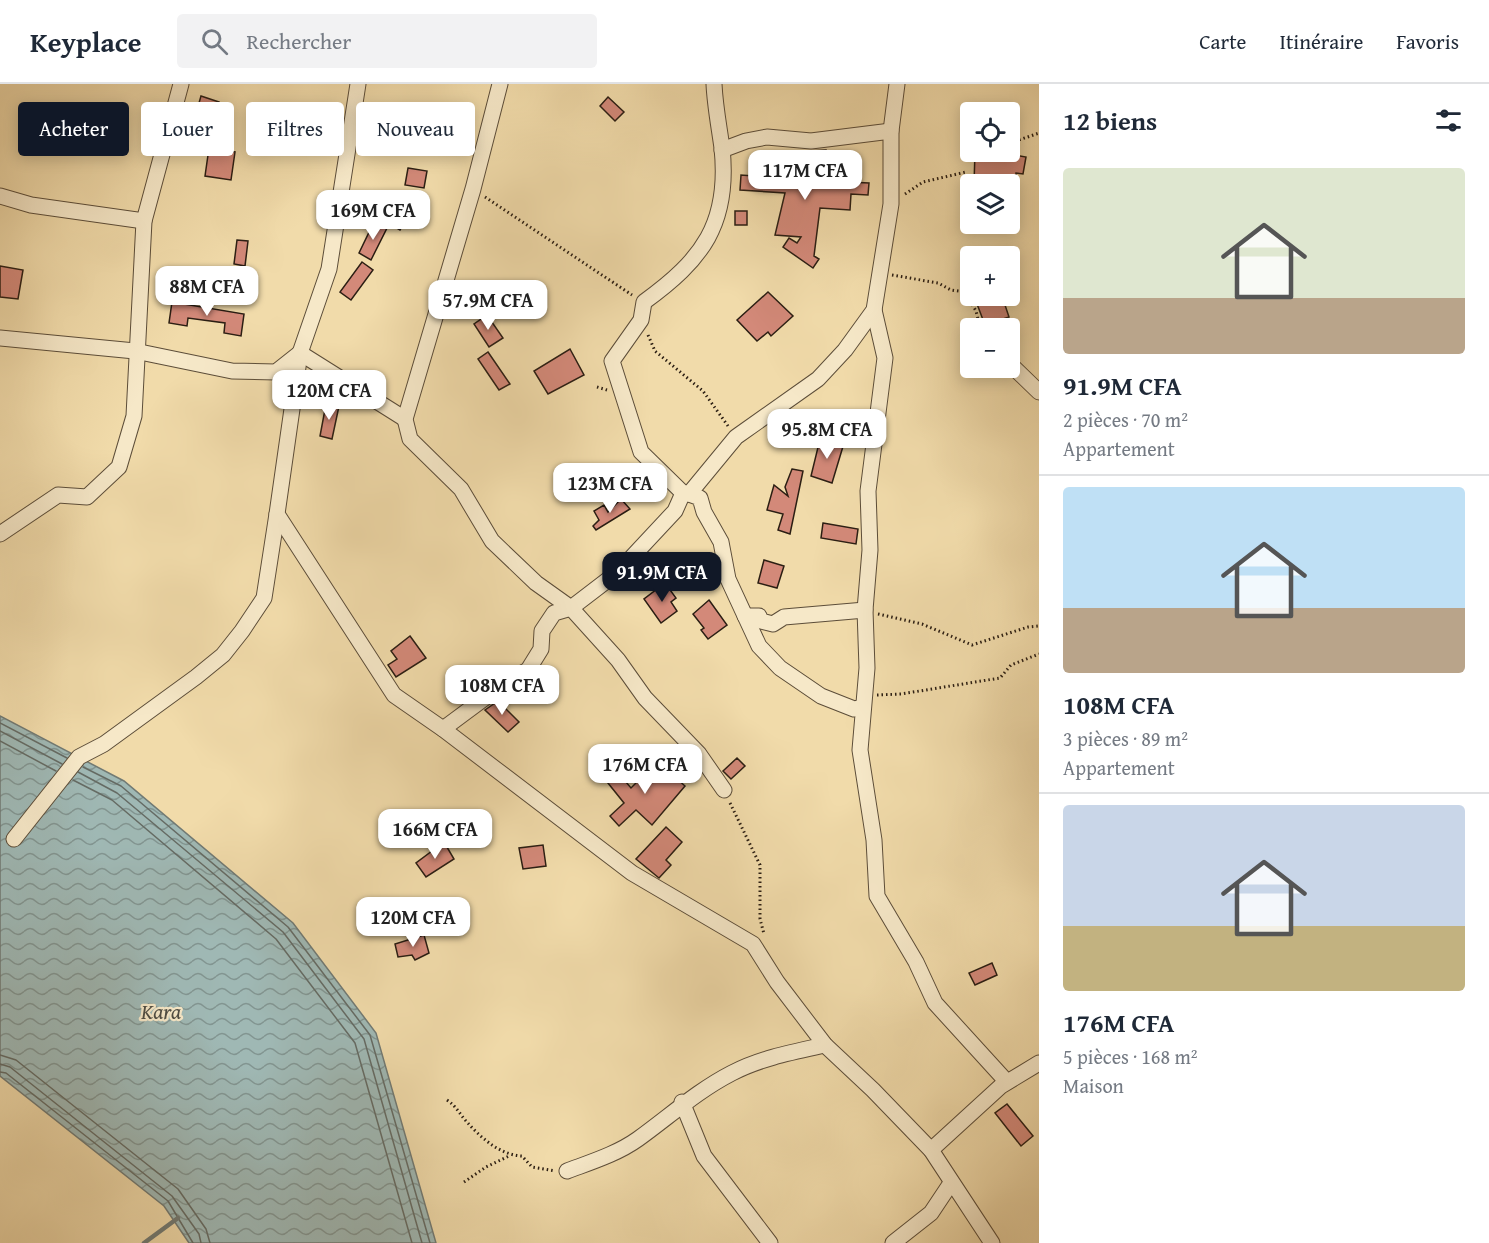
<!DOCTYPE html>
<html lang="fr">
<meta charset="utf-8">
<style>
body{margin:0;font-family:"Gentium Book Plus",serif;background:#f2f2f3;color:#1f2937;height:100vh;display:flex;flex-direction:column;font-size:22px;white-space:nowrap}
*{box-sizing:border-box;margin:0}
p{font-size:20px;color:#747a83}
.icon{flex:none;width:33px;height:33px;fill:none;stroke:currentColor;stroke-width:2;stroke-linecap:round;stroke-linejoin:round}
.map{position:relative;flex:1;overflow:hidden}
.side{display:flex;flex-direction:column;background:#fff;width:450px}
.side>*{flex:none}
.banner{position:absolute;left:18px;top:18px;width:570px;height:54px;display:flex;gap:12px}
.tools{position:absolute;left:960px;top:18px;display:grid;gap:12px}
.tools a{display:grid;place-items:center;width:60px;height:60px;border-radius:6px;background:#fff;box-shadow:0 3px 15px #0003;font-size:30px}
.price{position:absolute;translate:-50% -51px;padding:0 14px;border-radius:12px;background:#fff;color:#222;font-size:20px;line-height:39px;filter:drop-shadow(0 2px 3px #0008)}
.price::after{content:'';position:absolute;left:50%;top:36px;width:18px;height:14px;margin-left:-9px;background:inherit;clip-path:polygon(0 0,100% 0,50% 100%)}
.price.active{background:#111827;color:#fff}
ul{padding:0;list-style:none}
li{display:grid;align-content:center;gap:12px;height:318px;padding:0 24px}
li+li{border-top:2px solid #e0e1e3}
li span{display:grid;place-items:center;height:186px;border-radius:6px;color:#555}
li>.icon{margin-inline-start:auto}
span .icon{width:108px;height:108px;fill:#fffc;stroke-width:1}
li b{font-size:26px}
h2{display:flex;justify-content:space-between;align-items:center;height:72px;padding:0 24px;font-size:26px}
.chip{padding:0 21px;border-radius:6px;background:#fff;box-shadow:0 3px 15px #0003;font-size:21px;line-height:54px}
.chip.active{background:#111827;color:#fff}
header{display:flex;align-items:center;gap:36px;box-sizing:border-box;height:84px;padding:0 30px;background:#fff;border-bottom:2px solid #e0e1e3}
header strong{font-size:28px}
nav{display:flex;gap:33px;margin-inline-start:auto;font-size:21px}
.search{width:420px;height:54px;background:#f2f2f3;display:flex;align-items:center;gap:15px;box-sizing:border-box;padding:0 21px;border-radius:6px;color:#747a83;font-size:22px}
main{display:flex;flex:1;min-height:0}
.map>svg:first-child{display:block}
.water{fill:url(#water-waves);stroke:#717a74;stroke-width:1.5}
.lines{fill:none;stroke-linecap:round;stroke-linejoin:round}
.shore{stroke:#656b64;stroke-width:1.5}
.stream{stroke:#717a74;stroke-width:4.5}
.building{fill:#d38979;stroke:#2b1e13;stroke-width:1.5}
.street-casing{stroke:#5c4d39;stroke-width:17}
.path{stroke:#2b1e13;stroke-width:3;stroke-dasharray:1.5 3;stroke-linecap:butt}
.street{stroke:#f6e8c8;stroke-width:15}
.labels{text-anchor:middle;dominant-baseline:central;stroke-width:4.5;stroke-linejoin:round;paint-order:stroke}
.water-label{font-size:22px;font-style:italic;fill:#4e4c43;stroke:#f6e8c8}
</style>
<header>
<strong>Keyplace</strong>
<div class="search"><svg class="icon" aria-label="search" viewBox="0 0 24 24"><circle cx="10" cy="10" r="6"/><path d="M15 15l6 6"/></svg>Rechercher</div>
<nav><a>Carte</a><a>Itinéraire</a><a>Favoris</a></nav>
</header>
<main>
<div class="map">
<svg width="1039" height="1159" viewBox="0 0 1039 1159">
<defs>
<pattern id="water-waves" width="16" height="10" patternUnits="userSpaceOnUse" patternTransform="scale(1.5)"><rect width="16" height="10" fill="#9fb8b4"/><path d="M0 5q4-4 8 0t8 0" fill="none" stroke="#829591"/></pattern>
</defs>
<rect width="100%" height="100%" fill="#f1dbaa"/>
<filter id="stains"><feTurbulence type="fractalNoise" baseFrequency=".00333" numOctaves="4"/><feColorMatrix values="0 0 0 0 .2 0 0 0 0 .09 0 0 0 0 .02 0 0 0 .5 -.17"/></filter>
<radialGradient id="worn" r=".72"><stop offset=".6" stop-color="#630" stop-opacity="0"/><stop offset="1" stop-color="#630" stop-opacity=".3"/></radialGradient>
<!-- water -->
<polygon class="water" points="0,632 124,697 293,839 376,949 436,1159 189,1159 164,1122 0,992"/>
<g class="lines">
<!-- shore -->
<g class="shore">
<polyline points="0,639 67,674"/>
<polyline points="0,647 62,680"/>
<polyline points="0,657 56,687"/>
<polyline points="83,683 121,702 288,843 370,951 430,1159"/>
<polyline points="78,688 117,709 283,848 364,955 422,1159"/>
<polyline points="73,696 112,716 276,855 355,959 412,1159"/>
<polyline points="0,971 16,976 178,1105 206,1145 210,1159"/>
<polyline points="0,980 10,983 172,1112 199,1150 201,1159"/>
<polyline points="0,988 6,989 168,1117 193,1159"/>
</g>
<!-- stream -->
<polyline class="stream" points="144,1159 178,1134"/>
</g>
<!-- building -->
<g class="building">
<polygon points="201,12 219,18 214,32 197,26"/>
<polygon points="608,13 624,28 615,37 600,22"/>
<polygon points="209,64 235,68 231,96 205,92"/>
<polygon points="826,66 825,97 869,99 868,111 851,110 850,126 820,124 814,172 819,175 813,184 783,163 789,154 797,159 801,153 775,151 785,109 740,106 741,91 783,94 784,82 808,83 808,67"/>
<polygon points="975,68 998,68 1026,73 1023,90 1016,89 1015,100 974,100"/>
<polygon points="408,84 427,87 424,104 405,101"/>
<polygon points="398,122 410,129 400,146 388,139"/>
<rect x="735" y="127" width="12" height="14"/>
<polygon points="374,138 387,144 371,176 359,169"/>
<polygon points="237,156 248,157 245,182 234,180"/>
<polygon points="362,178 373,186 351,216 340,208"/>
<polygon points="0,182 23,186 18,215 0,213"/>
<polygon points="768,208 793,232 771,252 768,248 757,257 737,236"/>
<polygon points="1002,212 1009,233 985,241 977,220"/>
<polygon points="172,218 244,230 241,252 224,249 225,239 188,234 187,242 169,239"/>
<polygon points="487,231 503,254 489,263 474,240"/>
<polygon points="570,265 584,291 548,310 534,287"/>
<polygon points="488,268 510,300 499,306 478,275"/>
<polygon points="326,320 339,322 332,355 320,352"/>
<polygon points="820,355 844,359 832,399 811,392"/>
<polygon points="792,385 803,387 790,450 778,446 783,430 767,426 774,401 788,412 785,403"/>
<polygon points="621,415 630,425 596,446 593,442 599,436 594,427 604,421 608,428"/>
<polygon points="823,439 858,445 856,460 821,454"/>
<polygon points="764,476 784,482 777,504 758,499"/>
<polygon points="665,499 676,514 671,518 677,527 661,539 644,515"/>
<polygon points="709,516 727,541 708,555 701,546 704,544 693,530"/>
<polygon points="410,552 426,574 396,593 388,581 397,575 391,567"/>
<polygon points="498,617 519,638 508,648 485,626"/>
<polygon points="737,674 745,682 731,695 723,687"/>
<polygon points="664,683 685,702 652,741 636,726 619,742 610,732 624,719 604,694 615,685 631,704 650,685 656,691"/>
<polygon points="666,743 682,758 666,776 671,781 659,794 636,775"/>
<polygon points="444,758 454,775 426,793 416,779"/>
<polygon points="543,761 546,782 523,785 519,764"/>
<polygon points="424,851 429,869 415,876 412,871 398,873 395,860"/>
<polygon points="992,879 997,891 975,901 969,889"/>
<polygon points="1007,1020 1033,1052 1021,1062 995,1029"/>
</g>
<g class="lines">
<!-- street casing -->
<g class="street-casing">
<g id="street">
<polyline points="358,0 329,185 300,269 277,430 394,611 443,645 632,789 753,860 777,898 825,961 873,1006 931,1066 992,1159"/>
<polyline points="500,0 473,105 405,335 410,355 461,405 492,457 536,499 571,524 618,576 645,614 699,670 724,706"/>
<polyline points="722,66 746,57 767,53 811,57 891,47"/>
<polyline points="0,112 31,121 144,137"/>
<polyline points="874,226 885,274 868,407 870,466 865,526 867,584 860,666 874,756 877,812 916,878 935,919 1007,998"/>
<polyline points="0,254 135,267 232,287 276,288 300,269"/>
<polyline points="300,269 405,335"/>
<polyline points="1010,280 1039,308"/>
<path d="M683,409L641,368L612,277L641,236L644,218C702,176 730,140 722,64C719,42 715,22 714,0"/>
<polyline points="689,410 700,414 704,428 721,458 728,495 759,562 780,584 821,612 854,625 863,623"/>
<polyline points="0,450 58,411 87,413 119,383 134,332 144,137 181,0"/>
<polyline points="745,532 759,532 761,537 773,540 784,533 865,526"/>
<polyline points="443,645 509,596 528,586 541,565 542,547 554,529 571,524 618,488 675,427 683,409 689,410 736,353 818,295 845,266 874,226 891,120 891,47 897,0"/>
<polyline points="14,755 79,673 104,660 196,593 223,571 242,547 264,514 277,430"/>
<polyline points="682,1018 704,1072 770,1159"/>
<polyline points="931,1066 1001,1002 1039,979"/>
<path d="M567,1087C591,1078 617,1070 638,1055C670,1032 697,1007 732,989C761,974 793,968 825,961"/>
<polyline points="893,1159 931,1129 951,1099"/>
</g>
</g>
<!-- path -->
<g class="path">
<polyline points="1008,70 1019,56 1039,49"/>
<polyline points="905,110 923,98 966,88"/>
<polyline points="485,113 632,211"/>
<polyline points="892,191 938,199 951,206 965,208 976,227 980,244"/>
<polyline points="648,251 655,267 703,307 728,342"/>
<polyline points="597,303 607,306"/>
<polyline points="878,530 922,540 972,561 1028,543 1039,542"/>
<polyline points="877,611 901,610 1000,594 1011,581 1039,570"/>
<polyline points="730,719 760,781 760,835 764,850"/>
<path d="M447,1016C456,1022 459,1029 466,1037C481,1054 500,1071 522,1072L532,1083L555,1087"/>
<polyline points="464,1098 486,1083 509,1072"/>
</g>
<!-- street -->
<use href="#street" class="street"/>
</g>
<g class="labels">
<!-- water labels -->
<g class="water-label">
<text x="161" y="927">Kara</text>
</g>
</g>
<rect width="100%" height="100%" filter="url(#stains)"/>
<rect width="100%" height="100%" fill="url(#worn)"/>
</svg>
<div class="tools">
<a><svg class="icon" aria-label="locate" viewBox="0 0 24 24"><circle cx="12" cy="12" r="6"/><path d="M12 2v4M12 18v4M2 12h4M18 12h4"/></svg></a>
<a><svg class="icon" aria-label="layers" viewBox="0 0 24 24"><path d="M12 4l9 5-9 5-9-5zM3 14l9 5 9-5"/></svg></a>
<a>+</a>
<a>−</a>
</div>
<b class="price" style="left:805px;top:117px">117M CFA</b>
<b class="price" style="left:373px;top:157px">169M CFA</b>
<b class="price" style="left:207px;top:233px">88M CFA</b>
<b class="price" style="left:488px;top:247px">57.9M CFA</b>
<b class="price" style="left:329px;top:337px">120M CFA</b>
<b class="price" style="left:827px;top:376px">95.8M CFA</b>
<b class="price" style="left:610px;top:430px">123M CFA</b>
<b class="price active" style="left:662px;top:519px">91.9M CFA</b>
<b class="price" style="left:502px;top:632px">108M CFA</b>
<b class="price" style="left:645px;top:711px">176M CFA</b>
<b class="price" style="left:435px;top:776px">166M CFA</b>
<b class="price" style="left:413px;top:864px">120M CFA</b>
<div class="banner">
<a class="chip active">Acheter</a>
<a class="chip">Louer</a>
<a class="chip">Filtres</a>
<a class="chip">Nouveau</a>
</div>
</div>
<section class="side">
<h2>12 biens<svg class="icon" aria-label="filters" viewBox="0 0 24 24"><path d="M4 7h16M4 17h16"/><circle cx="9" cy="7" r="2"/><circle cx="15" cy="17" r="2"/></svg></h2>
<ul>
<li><span style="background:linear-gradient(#dfe7d0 70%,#b9a48a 0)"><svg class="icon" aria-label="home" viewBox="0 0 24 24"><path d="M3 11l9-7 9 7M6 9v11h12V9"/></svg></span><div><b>91.9M CFA</b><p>2 pièces · 70 m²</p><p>Appartement</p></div></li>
<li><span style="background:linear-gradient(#bfe0f5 65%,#b9a48a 0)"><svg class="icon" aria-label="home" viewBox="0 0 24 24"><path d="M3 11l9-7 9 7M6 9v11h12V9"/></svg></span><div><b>108M CFA</b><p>3 pièces · 89 m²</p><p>Appartement</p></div></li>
<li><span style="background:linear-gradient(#c9d6e8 65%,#c2b280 0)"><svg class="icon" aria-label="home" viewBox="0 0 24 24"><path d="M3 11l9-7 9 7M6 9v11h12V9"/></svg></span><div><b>176M CFA</b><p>5 pièces · 168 m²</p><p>Maison</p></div></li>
</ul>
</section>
</main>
